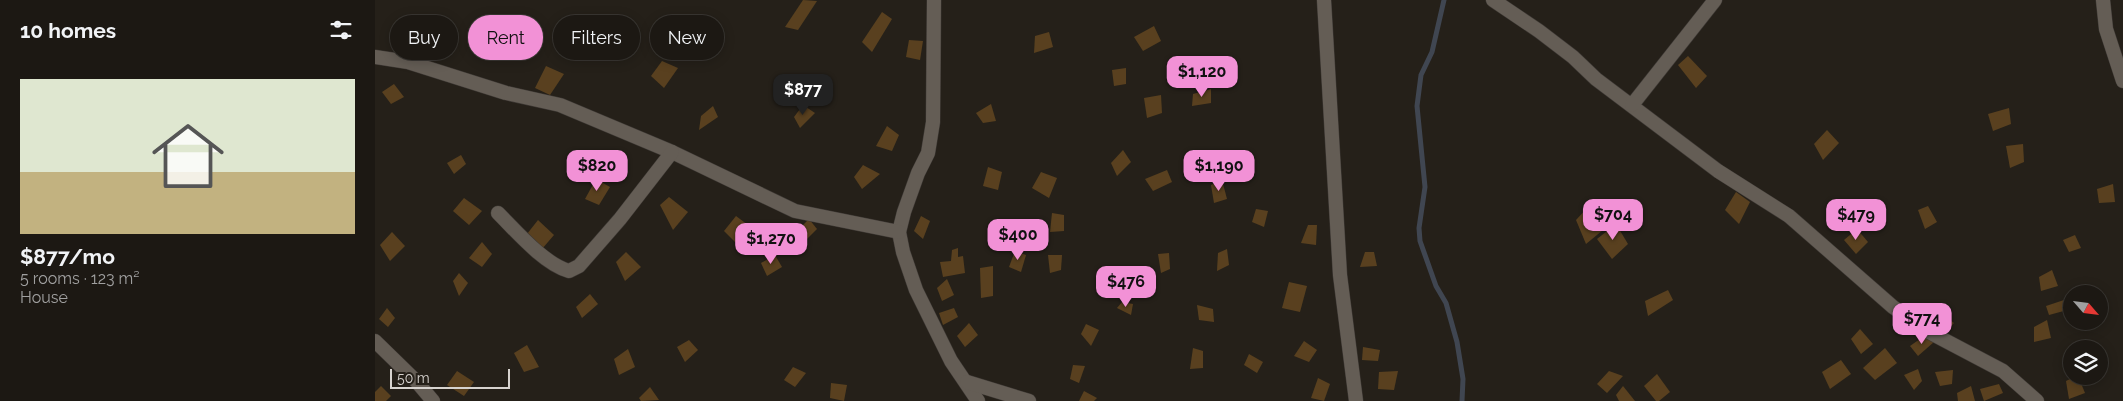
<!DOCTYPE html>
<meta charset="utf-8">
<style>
body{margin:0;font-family:Raleway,sans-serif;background:#292521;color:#f1f3f6;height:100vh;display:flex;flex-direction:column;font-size:19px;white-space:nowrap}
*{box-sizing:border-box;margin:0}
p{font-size:16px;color:#a0a0a0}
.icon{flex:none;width:28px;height:28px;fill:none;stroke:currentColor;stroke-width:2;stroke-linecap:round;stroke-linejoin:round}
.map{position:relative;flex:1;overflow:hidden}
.panel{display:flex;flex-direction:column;background:#1c1813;width:375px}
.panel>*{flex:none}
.top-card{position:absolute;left:15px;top:15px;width:475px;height:45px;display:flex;gap:10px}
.needle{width:32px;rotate:118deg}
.tools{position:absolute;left:1688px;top:285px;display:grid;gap:10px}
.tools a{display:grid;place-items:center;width:45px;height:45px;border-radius:50%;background:#1c1813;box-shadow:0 2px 12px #0003,0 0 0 1px #3a3733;font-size:25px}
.scale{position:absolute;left:15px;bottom:12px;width:120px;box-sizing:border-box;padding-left:5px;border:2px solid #d7d3cf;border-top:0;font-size:14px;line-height:18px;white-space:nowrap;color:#d7d3cf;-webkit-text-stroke:4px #252019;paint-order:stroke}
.price{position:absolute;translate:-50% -42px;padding:0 11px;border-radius:10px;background:#f291d6;color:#111;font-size:16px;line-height:32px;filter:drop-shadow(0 1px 2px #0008)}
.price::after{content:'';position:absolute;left:50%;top:30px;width:15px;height:11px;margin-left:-8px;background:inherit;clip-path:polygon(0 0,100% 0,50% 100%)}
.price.active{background:#222;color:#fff}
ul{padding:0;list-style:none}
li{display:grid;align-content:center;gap:10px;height:265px;padding:0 20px}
li span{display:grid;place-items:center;height:155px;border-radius:0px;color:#555}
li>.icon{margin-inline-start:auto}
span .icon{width:90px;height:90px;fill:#fffc;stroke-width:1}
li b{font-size:21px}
h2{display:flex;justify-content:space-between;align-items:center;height:60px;padding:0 20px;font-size:21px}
.pill{padding:0 18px;border-radius:22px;background:#1c1813;box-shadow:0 2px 12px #0003,0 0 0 1px #3a3733;font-size:18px;line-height:45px}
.pill.active{background:#f291d6;color:#111}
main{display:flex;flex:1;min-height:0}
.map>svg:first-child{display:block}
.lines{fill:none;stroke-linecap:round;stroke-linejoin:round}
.stream{stroke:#404651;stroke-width:5}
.building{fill:#59401f}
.minor-casing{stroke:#3e3935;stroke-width:15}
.minor{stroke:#645d55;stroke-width:14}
</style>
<main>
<section class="panel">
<h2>10 homes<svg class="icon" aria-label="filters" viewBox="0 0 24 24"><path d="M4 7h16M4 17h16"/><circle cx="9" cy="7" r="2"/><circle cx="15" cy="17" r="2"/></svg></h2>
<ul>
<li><span style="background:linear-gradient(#dfe7d0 60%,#c2b280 0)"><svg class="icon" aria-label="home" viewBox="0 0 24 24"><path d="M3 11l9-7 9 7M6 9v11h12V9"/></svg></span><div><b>$877/mo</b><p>5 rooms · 123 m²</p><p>House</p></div></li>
</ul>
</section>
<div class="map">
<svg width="1748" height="401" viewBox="0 0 1748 401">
<rect width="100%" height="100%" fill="#252019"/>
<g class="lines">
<!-- stream -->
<polyline class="stream" points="1069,0 1057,52 1046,75 1042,106 1050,187 1044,228 1045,241 1061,286 1071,303 1082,342 1088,379 1087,401"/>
</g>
<!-- building -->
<g class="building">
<polygon points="428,0 442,1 423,30 410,27"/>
<polygon points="507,12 517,19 497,52 487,42"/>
<polygon points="779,26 786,41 768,51 759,37"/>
<polygon points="674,32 678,47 659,53 660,36"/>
<polygon points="534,40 548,41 545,60 531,57"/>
<polygon points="1313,56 1332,76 1321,88 1303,65"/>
<polygon points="287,61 303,68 289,88 276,76"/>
<polygon points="171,66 189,74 175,95 160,88"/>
<polygon points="751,68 751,84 739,86 737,70"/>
<polygon points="19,84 29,97 16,104 7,92"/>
<polygon points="836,89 836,103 817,106 818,94"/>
<polygon points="786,95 787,113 772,118 769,98"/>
<polygon points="616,104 621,121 608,123 601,113"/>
<polygon points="428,105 440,113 425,128 419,117"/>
<polygon points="338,106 343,117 324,130 326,116"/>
<polygon points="1634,108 1636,124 1618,131 1613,114"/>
<polygon points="512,126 524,135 517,151 501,146"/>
<polygon points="1452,130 1464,143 1448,160 1439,144"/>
<polygon points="1648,144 1649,162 1635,168 1631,146"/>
<polygon points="748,150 756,162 742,176 736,163"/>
<polygon points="86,155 91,164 79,174 72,163"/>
<polygon points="488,165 505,174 487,189 479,177"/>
<polygon points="613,167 627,172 623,190 608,186"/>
<polygon points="792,170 797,182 778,191 770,179"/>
<polygon points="666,172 682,178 674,198 657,188"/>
<polygon points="221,179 235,187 224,205 210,199"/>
<polygon points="847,180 852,199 839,203 836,185"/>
<polygon points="1738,184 1740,202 1724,203 1722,189"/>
<polygon points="1361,192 1375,202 1364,224 1350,210"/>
<polygon points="294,197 313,212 298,230 285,205"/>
<polygon points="89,198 107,211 94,225 78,211"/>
<polygon points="1553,206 1562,222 1550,229 1543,210"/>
<polygon points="1213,207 1228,230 1211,244 1201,220"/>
<polygon points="881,209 893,211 889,227 877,222"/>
<polygon points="677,213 689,215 689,231 675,232"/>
<polygon points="361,216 373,225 361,243 349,231"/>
<polygon points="546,216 555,221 548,239 539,231"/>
<polygon points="434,219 442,229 430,241 423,230"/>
<polygon points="163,220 179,235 167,249 152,234"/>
<polygon points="1241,224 1253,244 1237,259 1222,239"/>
<polygon points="933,225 942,225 941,245 926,243"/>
<polygon points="1482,229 1493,242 1481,254 1469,240"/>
<polygon points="17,232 30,246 15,261 5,245"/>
<polygon points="1700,235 1706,248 1694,252 1688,240"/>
<polygon points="107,242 117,254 107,267 94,258"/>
<polygon points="583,248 583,257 588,256 590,273 568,277 565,262 576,261 577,250"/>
<polygon points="852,249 854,265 842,271 843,253"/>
<polygon points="640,251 651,255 646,272 634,267"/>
<polygon points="251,252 266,267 250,281 241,262"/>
<polygon points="990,252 999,252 1002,266 985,267"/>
<polygon points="794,253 795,269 786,273 783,254"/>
<polygon points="400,255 407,267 392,276 386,263"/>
<polygon points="673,255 687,255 686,270 675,273"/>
<polygon points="618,266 618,296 606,298 605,268"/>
<polygon points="1677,270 1683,286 1666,291 1664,277"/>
<polygon points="84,273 93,283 84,296 78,281"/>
<polygon points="572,279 579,295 567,301 562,288"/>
<polygon points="914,282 932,286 925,312 907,308"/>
<polygon points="1293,290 1298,300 1273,316 1270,301"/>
<polygon points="215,294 223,304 207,318 201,307"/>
<polygon points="1695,298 1696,309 1674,315 1671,306"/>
<polygon points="747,302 758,304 756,315 742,308"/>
<polygon points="822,305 838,309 839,322 824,320"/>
<polygon points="12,308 20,318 13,327 4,319"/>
<polygon points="579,308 583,317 568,325 564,313"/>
<polygon points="1567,314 1579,323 1568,335 1559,325"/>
<polygon points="1672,320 1676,338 1659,342 1659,327"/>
<polygon points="594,323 603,335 590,347 582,336"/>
<polygon points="711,324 724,330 716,346 706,334"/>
<polygon points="1485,329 1498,344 1486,354 1476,339"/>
<polygon points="1552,334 1559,342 1543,356 1535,346"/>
<polygon points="314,340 323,350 310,362 302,347"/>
<polygon points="929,341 942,350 934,362 919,356"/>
<polygon points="152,345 164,367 149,372 139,353"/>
<polygon points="988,347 1005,350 1003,361 987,360"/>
<polygon points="818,348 828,351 828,368 815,369"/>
<polygon points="1510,348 1522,363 1500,380 1488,368"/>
<polygon points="253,349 260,367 244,375 239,359"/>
<polygon points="874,354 888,362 882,373 869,365"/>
<polygon points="1466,360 1476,374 1455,389 1447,372"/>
<polygon points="698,365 710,366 704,383 695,379"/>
<polygon points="418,367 431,373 420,387 409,380"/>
<polygon points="1543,369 1547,381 1539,390 1529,375"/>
<polygon points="1578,370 1577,384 1565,386 1560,372"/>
<polygon points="82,371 99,382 89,396 72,385"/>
<polygon points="1023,371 1019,390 1003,389 1004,372"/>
<polygon points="1234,371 1248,376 1232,393 1222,384"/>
<polygon points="1282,374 1295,392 1284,401 1281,401 1269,386"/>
<polygon points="1701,376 1703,376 1710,393 1694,399 1691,381"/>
<polygon points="943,378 955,384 949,401 936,398"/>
<polygon points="456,383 472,385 469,401 455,398"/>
<polygon points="1624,384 1628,393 1609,401 1605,389"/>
<polygon points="6,386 16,396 11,401 0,401 0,392"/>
<polygon points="1248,386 1260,401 1244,401 1241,395"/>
<polygon points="1596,386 1600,401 1583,401 1582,393"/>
<polygon points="275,387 284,400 266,401 264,398"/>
<polygon points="709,391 722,398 719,401 704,401"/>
</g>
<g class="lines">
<!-- minor casing -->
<g class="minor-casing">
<g id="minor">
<polyline points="559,0 558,122 553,153 543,173 529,212 524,232 528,252 541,290 576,361 603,401"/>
<polyline points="949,0 965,275 981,401"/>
<polyline points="1118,0 1164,31 1198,57 1221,79 1343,171 1414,216 1518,307 1554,332 1628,371 1662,401"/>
<polyline points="1728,0 1731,29 1748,81"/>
<polyline points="0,57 33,62 131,93 185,105 297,152 420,211 524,232"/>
<polyline points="1257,105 1340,0"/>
<path d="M123,213C141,231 169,264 194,271L204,266L245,219L297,152"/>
<polyline points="0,341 42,382 58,401"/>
<polyline points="592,382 654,401"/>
</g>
</g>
<!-- minor -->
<use href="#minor" class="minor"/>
</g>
</svg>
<div class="tools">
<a><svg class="needle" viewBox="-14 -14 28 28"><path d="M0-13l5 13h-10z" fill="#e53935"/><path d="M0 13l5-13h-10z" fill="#a0a0a0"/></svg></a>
<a><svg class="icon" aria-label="layers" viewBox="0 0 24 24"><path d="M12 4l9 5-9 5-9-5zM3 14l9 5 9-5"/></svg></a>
</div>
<div class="scale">50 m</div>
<b class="price" style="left:827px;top:98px">$1,120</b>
<b class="price active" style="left:428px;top:116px">$877</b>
<b class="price" style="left:222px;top:192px">$820</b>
<b class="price" style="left:844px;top:192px">$1,190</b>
<b class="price" style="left:1238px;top:241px">$704</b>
<b class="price" style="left:1481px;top:241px">$479</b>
<b class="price" style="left:643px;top:261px">$400</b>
<b class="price" style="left:396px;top:265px">$1,270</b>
<b class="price" style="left:751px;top:308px">$476</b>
<b class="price" style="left:1547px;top:345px">$774</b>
<div class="top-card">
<a class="pill">Buy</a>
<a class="pill active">Rent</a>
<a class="pill">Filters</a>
<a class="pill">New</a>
</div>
</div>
</main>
